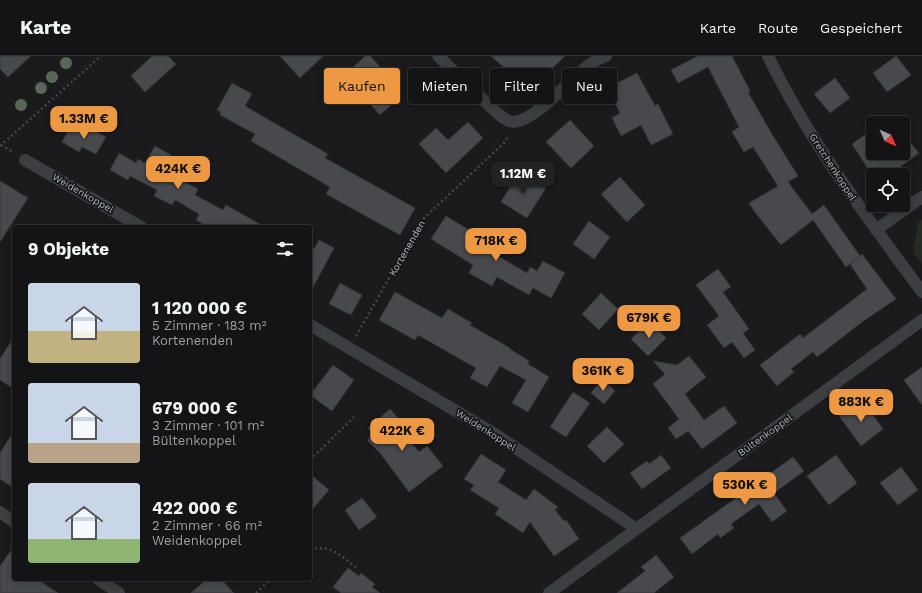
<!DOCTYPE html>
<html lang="de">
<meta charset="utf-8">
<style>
body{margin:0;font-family:"Work Sans",sans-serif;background:#212123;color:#f1f3f6;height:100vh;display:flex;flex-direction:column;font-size:15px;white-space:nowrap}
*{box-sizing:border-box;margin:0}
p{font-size:13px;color:#9d9ea1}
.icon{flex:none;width:22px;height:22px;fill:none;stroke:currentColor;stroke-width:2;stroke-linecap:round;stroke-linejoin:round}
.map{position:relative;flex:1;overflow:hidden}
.sheet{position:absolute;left:12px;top:169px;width:300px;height:356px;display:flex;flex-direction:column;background:#141416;border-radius:4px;box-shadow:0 2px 10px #0003,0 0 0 1px #333335}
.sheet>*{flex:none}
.guide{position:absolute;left:324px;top:12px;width:380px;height:36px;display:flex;gap:8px}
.needle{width:26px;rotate:135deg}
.fabs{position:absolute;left:866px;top:60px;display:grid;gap:8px}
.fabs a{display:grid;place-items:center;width:44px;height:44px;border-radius:4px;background:#141416;box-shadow:0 2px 10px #0003,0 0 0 1px #333335;font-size:20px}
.price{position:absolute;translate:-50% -34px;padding:0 9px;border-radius:8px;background:#ed9943;color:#111;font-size:13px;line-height:26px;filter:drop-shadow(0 1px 2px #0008)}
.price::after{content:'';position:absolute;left:50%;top:24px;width:12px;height:9px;margin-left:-6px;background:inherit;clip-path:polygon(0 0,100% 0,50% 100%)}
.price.active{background:#222;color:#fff}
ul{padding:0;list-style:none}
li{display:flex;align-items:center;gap:12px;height:100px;padding:0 16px}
li span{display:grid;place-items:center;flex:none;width:112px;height:80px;border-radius:4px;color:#555}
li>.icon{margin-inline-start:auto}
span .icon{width:48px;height:48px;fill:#fffc;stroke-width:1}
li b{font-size:17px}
h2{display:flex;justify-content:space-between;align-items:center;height:48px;padding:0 16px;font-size:17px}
.tag{padding:0 14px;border-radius:4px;background:#141416;box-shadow:0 2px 10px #0003,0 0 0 1px #333335;font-size:14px;line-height:36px}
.tag.active{background:#ed9943;color:#111}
header{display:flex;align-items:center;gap:24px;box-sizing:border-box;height:56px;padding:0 20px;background:#141416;border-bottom:1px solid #333335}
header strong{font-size:19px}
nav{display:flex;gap:22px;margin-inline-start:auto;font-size:14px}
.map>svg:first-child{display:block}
.green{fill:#232b23}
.building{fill:#48494d;stroke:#353639}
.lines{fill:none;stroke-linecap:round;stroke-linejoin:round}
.path{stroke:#424549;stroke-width:2.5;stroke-dasharray:2 3;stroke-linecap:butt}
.street{stroke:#3c3e42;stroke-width:12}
.tree{fill:#586757}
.labels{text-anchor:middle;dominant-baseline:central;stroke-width:3.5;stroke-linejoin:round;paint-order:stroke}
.street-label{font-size:10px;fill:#aeb4bc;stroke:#161618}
</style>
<header>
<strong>Karte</strong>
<nav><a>Karte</a><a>Route</a><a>Gespeichert</a></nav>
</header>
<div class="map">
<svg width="922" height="537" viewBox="0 0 922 537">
<rect width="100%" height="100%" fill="#1b1b1d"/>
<!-- green -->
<polygon class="green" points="922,164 922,208 913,196 918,166"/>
<!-- building -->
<g class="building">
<polygon points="0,0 31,0 8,21 0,13"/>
<polygon points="152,0 168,0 176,8 145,36 131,20"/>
<polygon points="280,0 323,0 300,22"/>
<polygon points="365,0 370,0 386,17 382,21 400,41 380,59 362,39 357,44 339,25"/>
<polygon points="491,0 565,0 541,23 517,23"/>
<polygon points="698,0 732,0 750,35 748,36 773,80 798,120 788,126 812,158 824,149 860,200 846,211 813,164 781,189 754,155 749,147 778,130 753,91 744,96 732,76 739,71 708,11 678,27 671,14"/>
<polygon points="896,0 911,19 887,36 873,17"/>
<polygon points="637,17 655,50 658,48 673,78 651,89 641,69 621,80 612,62 620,57 607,32"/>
<polygon points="835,22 850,42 830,57 814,38"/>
<polygon points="232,27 252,38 245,50 328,98 325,102 415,152 400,179 326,138 330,131 251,85 255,78 220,59 221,56 217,54"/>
<polygon points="570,64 594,90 571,112 546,86"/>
<polygon points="468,66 483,82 446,117 419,88 436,72 448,84"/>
<polygon points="71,69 88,78 91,73 106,81 96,98 82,91 79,96 62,86"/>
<polygon points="873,73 873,97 903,97 903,91 910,86 919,97 901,110 907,119 872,119 852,88"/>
<polygon points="155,90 171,99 162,114 198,133 195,139 223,154 226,149 265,171 208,171 196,164 199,158 175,144 172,149 154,140 157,134 130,120 128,124 110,114 119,97 136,107 138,103 145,107"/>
<polygon points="519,116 546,132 527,162 501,146"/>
<polygon points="620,121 645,149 627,166 601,138"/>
<polygon points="0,125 28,142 0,186"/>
<polygon points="446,160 469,174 465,181 527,217 530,211 537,215 543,205 565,217 551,242 533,232 529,239 497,221 492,230 469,217 473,209 431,183"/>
<polygon points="589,165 610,181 594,203 573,188"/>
<polygon points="319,184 334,192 310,237 310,191 314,193"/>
<polygon points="862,198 896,243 862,266 817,301 813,296 791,313 794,316 777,330 760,309 800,278 803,282 867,233 850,208"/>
<polygon points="718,213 731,231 723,236 749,273 743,277 755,294 744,302 732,286 724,292 707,269 719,260 696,229"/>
<polygon points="340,227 362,239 351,259 329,248"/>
<polygon points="395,236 442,262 448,253 472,267 470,269 510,292 510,293 529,305 528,308 549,321 528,356 512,347 526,324 500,310 487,331 470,322 476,312 418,279 415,284 379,264"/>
<polygon points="601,237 618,253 599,274 582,258"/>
<polygon points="650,265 666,282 648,300 631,283"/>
<polygon points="14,281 14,333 0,324 0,303"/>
<polygon points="689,300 706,321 685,338 704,364 724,350 737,367 702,393 688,375 676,383 668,372 679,363 653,328 665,318 653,305 677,309"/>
<polygon points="333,309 354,324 332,355 310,339"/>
<polygon points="922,311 922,349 904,324"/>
<polygon points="602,323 615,335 604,348 591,337"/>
<polygon points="573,336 590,347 566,381 550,371"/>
<polygon points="862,344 883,373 861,390 839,360"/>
<polygon points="390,353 403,368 399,372 419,396 427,390 443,410 409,436 380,397 367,384 373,379 368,372"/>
<polygon points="607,371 624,388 604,407 587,390"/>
<polygon points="14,375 14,432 0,423 0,397"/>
<polygon points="481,398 506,414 498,426 526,444 534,433 558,451 555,454 564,465 566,464 579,483 554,500 530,466 523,477 495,458 499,452 470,434 474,429 464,423"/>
<polygon points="661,399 671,412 642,433 630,417 647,405 649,408"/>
<polygon points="836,399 857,427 829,449 807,420"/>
<polygon points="793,401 804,415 774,437 787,455 772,466 759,448 731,468 734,472 720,482 718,478 692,498 680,482"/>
<polygon points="901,411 918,434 898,449 880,427"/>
<polygon points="310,418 329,434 310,456"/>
<polygon points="362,442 377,461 359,474 345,454"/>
<polygon points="14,490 14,523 37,523 58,537 0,537 0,510"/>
<polygon points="656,499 674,521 654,537 617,537 645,515 641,511"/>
<polygon points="348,512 359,520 361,517 375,528 372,531 380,537 341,537 333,531"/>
<polygon points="207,523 221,523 234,537 191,537"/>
</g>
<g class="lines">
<!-- path -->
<g class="path">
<polyline points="1,89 13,96"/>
<polyline points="0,90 101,0"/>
<polyline points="356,280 423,163 506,85 508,80"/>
<polyline points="310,404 354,361"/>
<path d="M310,494C330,487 342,501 357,512"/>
<polyline points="256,537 271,523"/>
</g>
<!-- street -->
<g class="street">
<path d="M438,0L496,56C501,60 507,66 514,66C538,64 571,20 592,7C596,4 601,2 606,0"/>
<path d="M768,0C809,85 866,160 922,236"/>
<polyline points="25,104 141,171"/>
<polyline points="876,174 922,141"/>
<polyline points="310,269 495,378 637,473"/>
<polyline points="0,456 14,466"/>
<polyline points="98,523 119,537"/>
<polyline points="549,537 922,264"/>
</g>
</g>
<!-- trees -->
<g class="tree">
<circle cx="66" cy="7" r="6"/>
<circle cx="52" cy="21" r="6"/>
<circle cx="41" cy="32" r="6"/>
<circle cx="21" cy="49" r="6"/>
</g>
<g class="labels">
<!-- street labels -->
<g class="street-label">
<text transform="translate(833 111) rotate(57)">Gretchenkoppel</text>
<text transform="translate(83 137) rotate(30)">Weidenkoppel</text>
<text transform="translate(407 192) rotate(-60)">Kortenenden</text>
<text transform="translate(486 374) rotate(32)">Weidenkoppel</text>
<text transform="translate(765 379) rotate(-36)">Bültenkoppel</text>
</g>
</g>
</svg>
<div class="fabs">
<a><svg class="needle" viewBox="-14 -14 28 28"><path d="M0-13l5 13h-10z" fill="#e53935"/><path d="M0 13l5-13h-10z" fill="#9d9ea1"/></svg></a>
<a><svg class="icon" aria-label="locate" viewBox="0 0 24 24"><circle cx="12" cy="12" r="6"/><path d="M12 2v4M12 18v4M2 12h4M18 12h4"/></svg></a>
</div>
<b class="price" style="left:84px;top:84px">1.33M €</b>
<b class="price" style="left:178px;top:134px">424K €</b>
<b class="price active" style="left:523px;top:139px">1.12M €</b>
<b class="price" style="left:496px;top:206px">718K €</b>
<b class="price" style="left:649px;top:283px">679K €</b>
<b class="price" style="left:603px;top:336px">361K €</b>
<b class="price" style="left:861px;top:367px">883K €</b>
<b class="price" style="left:402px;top:396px">422K €</b>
<b class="price" style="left:745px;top:450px">530K €</b>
<div class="guide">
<a class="tag active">Kaufen</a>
<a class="tag">Mieten</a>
<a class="tag">Filter</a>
<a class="tag">Neu</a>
</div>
<section class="sheet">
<h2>9 Objekte<svg class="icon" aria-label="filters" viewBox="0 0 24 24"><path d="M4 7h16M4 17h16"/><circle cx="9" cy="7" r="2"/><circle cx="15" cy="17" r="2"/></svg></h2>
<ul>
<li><span style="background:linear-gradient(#c9d6e8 60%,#c2b280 0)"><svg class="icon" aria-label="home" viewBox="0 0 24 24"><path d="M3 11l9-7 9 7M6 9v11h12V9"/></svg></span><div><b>1 120 000 €</b><p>5 Zimmer · 183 m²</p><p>Kortenenden</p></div></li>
<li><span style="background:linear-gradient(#c9d6e8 75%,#b9a48a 0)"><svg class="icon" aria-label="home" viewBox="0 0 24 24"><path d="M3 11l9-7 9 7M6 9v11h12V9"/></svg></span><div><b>679 000 €</b><p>3 Zimmer · 101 m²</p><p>Bültenkoppel</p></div></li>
<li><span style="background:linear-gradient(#c9d6e8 70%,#8fb573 0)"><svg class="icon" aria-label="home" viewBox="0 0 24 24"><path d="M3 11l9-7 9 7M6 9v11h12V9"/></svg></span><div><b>422 000 €</b><p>2 Zimmer · 66 m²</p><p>Weidenkoppel</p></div></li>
</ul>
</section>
</div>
